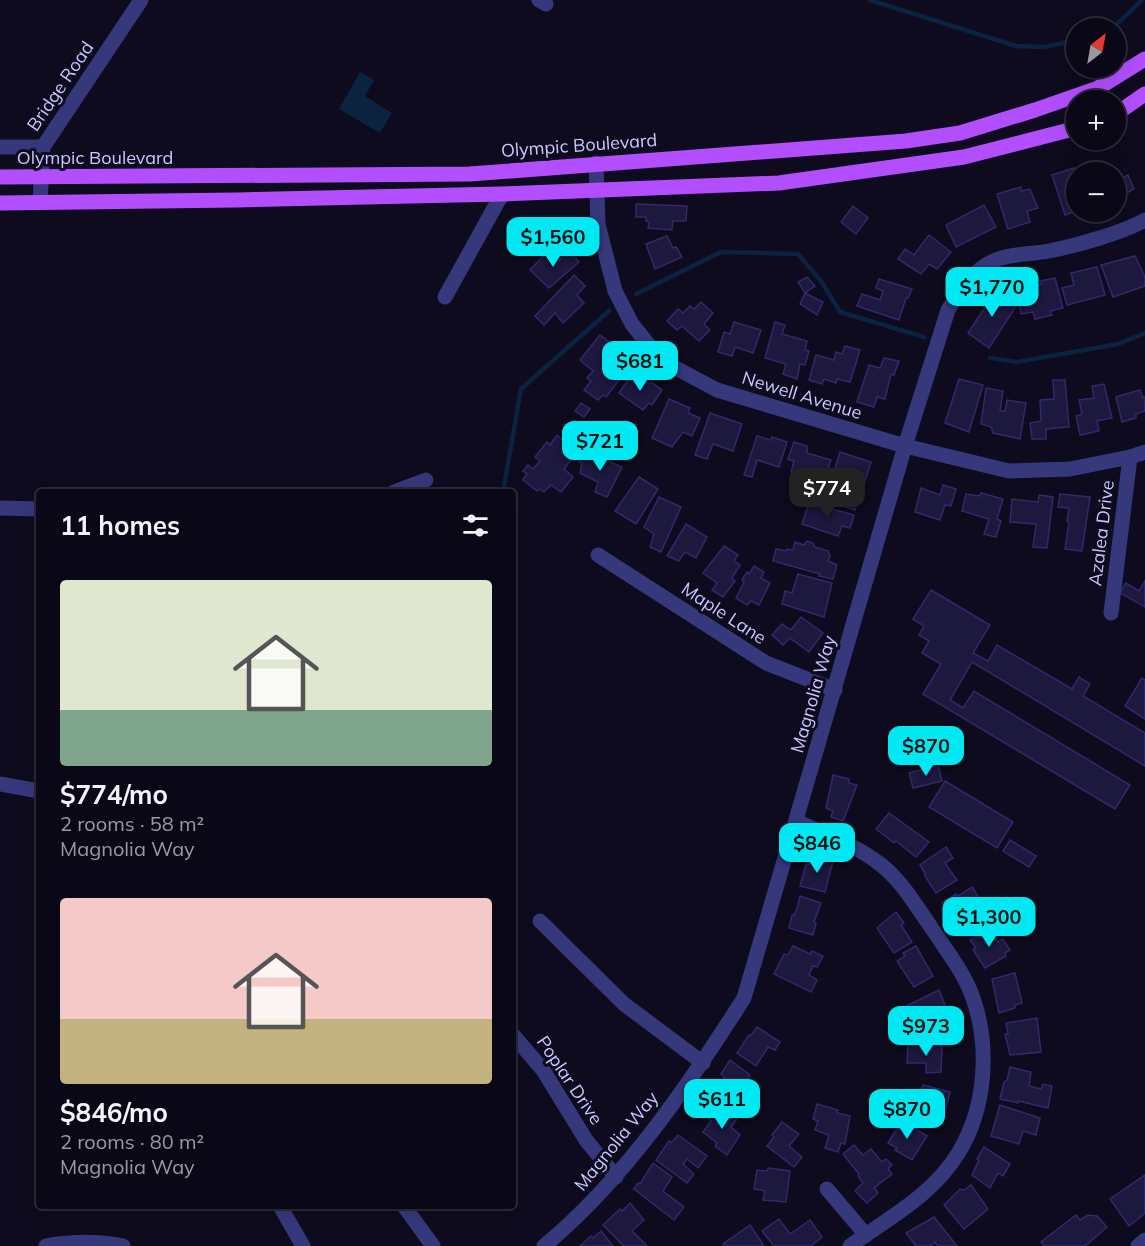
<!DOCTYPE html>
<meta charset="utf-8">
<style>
body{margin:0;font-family:Mulish,sans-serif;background:#181623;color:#f1f3f6;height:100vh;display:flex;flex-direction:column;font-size:22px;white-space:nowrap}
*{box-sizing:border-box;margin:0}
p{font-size:20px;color:#999aa1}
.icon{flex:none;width:33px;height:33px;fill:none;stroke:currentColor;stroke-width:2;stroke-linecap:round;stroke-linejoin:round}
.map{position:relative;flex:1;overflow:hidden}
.side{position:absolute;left:36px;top:489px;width:480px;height:720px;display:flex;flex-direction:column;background:#0a0816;border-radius:6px;box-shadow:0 6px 24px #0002,0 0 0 2px #2a2935}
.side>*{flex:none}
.needle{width:39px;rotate:31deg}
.fabs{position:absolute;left:1066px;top:18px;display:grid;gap:12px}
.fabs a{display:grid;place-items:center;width:60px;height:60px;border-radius:50%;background:#0a0816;box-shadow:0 6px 24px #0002,0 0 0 2px #2a2935;font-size:30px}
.price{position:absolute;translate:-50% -51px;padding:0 14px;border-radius:12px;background:#00e8f2;color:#111;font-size:20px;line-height:39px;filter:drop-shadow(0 2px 3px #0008)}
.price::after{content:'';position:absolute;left:50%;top:36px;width:18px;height:14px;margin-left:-9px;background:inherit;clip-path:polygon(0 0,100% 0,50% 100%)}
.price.current{background:#222;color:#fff}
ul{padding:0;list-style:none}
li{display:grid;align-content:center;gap:12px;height:318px;padding:0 24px}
li span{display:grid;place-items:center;height:186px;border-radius:6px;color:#555}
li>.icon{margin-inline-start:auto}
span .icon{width:108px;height:108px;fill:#fffc;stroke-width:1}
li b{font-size:26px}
h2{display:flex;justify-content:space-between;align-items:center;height:72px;padding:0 24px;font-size:26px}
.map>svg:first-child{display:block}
.water{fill:#0b2341}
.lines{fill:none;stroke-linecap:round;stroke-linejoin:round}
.stream{stroke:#0b2341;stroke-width:4.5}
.building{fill:#1d183e;stroke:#32296a;stroke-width:1.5}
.minor{stroke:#36387c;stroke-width:15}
.major{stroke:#b34eff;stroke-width:15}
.labels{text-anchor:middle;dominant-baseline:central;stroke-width:6;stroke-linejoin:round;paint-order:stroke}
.street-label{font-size:18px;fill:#cac7ff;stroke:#0d0b1d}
</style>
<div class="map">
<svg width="1145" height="1246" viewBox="0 0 1145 1246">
<rect width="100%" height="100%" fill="#0d0b1d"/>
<!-- water -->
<polygon class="water" points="360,72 374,80 365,96 392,113 380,133 339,109"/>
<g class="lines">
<!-- stream -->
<g class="stream">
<polyline points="870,0 1016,46 1045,47 1077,40"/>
<polyline points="1106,28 1118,23 1142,0"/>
<polyline points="636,294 721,252 798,254 821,281 840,312 924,337"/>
<polyline points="990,358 1017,362 1118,344 1145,333"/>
<polyline points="503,492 521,389 609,311"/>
</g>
</g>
<!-- building -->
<g class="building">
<polygon points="1074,168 1077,177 1077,211 1065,215 1052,175"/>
<polygon points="1128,175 1134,189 1123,195 1121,192 1116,195 1116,176 1118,180"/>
<polygon points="1021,187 1021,191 1030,189 1038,208 1027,211 1030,222 1008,229 997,194"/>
<polygon points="636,204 687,206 686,221 673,221 672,230 648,228 649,222 646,221 646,217 636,217"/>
<polygon points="984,205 996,227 956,247 946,225"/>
<polygon points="853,206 868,218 856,234 841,222"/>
<polygon points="929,235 951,252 937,269 929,264 921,274 898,259 905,249 914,255"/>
<polygon points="667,236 673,248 676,247 682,257 655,269 646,244"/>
<polygon points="568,251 579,262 549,288 530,270 547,252 558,262"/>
<polygon points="1135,256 1145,277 1145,286 1113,297 1101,265"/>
<polygon points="1097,267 1105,295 1067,305 1062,288 1074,285 1071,273"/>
<polygon points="574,275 585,286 577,295 584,303 563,323 555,313 544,325 535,316"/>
<polygon points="807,277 815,286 805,293 798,282"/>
<polygon points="1055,278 1063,308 1050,311 1052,315 1035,319 1033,312 1021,314 1016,291 1042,284 1040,281"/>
<polygon points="879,279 912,289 908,298 906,298 899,320 857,306 862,294 880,300 883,291 876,288"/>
<polygon points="992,289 1017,305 989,348 968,333 986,306 982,303"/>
<polygon points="805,293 823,302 817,315 800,304"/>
<polygon points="701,302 713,313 704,324 710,330 699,341 682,326 677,330 667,321 678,309 683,313 690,306 694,309"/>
<polygon points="734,322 761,330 753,353 735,347 732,356 718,352 724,332 730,334"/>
<polygon points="775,322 785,325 782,334 807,341 805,350 809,351 805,365 800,364 797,379 783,374 786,364 765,358"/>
<polygon points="600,335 617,348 615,351 631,365 606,397 603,395 598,400 584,390 591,381 587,378 593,371 580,360"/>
<polygon points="845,346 860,350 850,382 837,379 836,383 824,379 822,384 809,380 816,355 834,360 836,352 842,354"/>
<polygon points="884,358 899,361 894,375 891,374 885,399 877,397 874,407 857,402 869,365 880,368"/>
<polygon points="633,373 649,384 651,382 662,390 652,405 649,403 643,410 619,393"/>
<polygon points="959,379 983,385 969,432 945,423"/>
<polygon points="1053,380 1065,380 1069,427 1046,429 1046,439 1032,439 1030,423 1041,421 1040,400 1054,399"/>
<polygon points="1104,384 1112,418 1097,421 1099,431 1080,435 1076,416 1082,414 1079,400 1094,398 1092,386"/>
<polygon points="986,388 1003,391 1000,411 1005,411 1007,400 1026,403 1020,439 993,433 991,427 981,424"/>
<polygon points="1140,390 1143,398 1145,397 1145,411 1136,414 1136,418 1122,422 1116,397"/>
<polygon points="669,399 690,408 688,413 700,418 692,436 683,432 672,447 652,438"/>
<polygon points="581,403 590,409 584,417 575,411"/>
<polygon points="710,413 742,424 733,451 713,444 707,459 695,455"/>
<polygon points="557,435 572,448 571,450 573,452 569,459 571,460 564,469 573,477 561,492 551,485 544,492 540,489 537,491 523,480 527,474 523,471 528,465 533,469 540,461 535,457 547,442 550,445"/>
<polygon points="757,436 771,440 772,437 787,442 779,467 757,460 752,477 744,475"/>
<polygon points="794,442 807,446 807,453 831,460 824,482 791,472 794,461 788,459"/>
<polygon points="584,450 622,467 607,497 595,492 598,482 580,473 582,463 579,462"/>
<polygon points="840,452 871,462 861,493 830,484"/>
<polygon points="639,477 658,489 636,524 615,511"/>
<polygon points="943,485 956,489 951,506 945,505 940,520 915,512 921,488 940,495"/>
<polygon points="841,489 860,495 855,510 837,504"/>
<polygon points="981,493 1003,499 997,519 1001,521 996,537 984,534 989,519 962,511 966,494 979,496"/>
<polygon points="1060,494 1090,497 1082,551 1065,549 1069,522 1067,521 1069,508 1058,507"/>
<polygon points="1039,495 1053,497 1047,548 1033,547 1036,524 1010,522 1012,499 1038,502"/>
<polygon points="659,497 681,507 661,552 650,547 654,534 644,527"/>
<polygon points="809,503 854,515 850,528 842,526 838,536 802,524"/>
<polygon points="686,524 707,537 696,558 685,552 679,561 667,556"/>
<polygon points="807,541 813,543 815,547 828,551 830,555 828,561 837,565 833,579 819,576 820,574 773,561 776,549 786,551 787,549 793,550 795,542 804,545"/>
<polygon points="724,546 738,555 734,561 740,565 732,578 735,581 723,597 712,590 717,583 703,573"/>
<polygon points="754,566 764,572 761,578 770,583 759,605 751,601 747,605 736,598 744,582 742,580 747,572 749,574"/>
<polygon points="798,574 832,583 824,617 782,604 785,591 792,593"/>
<polygon points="1145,581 1145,607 1120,593 1126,583 1139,591"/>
<polygon points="931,590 990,625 973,653 988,661 997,645 1072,689 1079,677 1090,684 1083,696 1145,733 1145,766 972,662 950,700 963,708 974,691 1130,785 1115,809 923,694 941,664 922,653 929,641 919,635 924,626 913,619"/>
<polygon points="801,617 823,633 809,652 790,638 783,645 772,635 782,624 791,630"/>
<polygon points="1142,678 1145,680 1145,719 1125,706"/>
<polygon points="938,765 942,781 913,788 909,773"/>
<polygon points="833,775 849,779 849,783 857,785 843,821 831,817 833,811 826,808"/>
<polygon points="945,781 1013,822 997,848 929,807"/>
<polygon points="889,813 929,842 916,857 896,841 894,843 876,829"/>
<polygon points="1010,840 1036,856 1029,867 1003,851"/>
<polygon points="946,847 953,858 945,863 957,880 936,893 925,876 925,873 920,865"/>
<polygon points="813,855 833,861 825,892 800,886 806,864 809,865"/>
<polygon points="972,887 982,902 975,907 981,918 964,930 942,903 956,894 958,896"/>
<polygon points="800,896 821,903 814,922 816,923 813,935 789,928 792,915 794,915 797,909"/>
<polygon points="896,912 904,923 901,925 912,942 894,953 877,928"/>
<polygon points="988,928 998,942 1003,939 1010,950 1005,953 1006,956 985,968 973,950 976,948 970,940"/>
<polygon points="793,946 810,954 812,951 823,956 817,967 813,966 809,975 817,980 811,992 774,974 784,954 788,955"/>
<polygon points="916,946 933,976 914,987 897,961 905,956 903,953"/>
<polygon points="1015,973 1022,1003 1015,1005 1015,1008 999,1013 992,979"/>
<polygon points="939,990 948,1013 917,1028 906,1006"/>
<polygon points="1037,1018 1041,1052 1010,1055 1005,1034 1008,1034 1006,1023"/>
<polygon points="757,1027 780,1042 775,1050 768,1047 756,1066 737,1053 749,1035 751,1035"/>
<polygon points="908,1045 942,1045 941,1072 926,1073 926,1063 907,1063"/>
<polygon points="730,1060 750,1075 741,1089 751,1097 744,1107 718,1087 725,1078 721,1074"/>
<polygon points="1010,1067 1031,1072 1029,1086 1041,1089 1043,1084 1052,1086 1048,1108 1018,1101 1018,1103 1000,1099 1004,1082 1007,1080"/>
<polygon points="923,1085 950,1092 942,1123 923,1120 927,1101 919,1099"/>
<polygon points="817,1104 838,1110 837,1113 850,1116 845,1144 841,1143 838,1152 825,1148 829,1135 815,1130 818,1121 813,1119"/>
<polygon points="717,1105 737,1119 731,1127 740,1135 727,1155 715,1146 717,1143 703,1132 711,1121 708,1117"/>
<polygon points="1000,1105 1040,1118 1036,1135 1023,1131 1019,1144 991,1136"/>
<polygon points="902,1120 927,1136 912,1160 895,1150 897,1148 888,1143"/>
<polygon points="782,1122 799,1134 789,1146 802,1157 794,1167 767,1146 774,1137 772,1135"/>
<polygon points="678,1135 707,1156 698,1168 687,1159 683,1164 694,1174 687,1183 656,1160 669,1141 671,1143"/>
<polygon points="854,1145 863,1155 871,1149 882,1162 886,1159 892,1165 888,1169 892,1174 874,1188 878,1193 867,1203 855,1191 863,1183 858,1176 859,1174 843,1154"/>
<polygon points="984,1147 1010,1164 1003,1176 998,1173 990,1188 972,1175 979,1160 977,1159"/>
<polygon points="653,1163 672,1177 663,1191 684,1207 674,1220 634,1189 638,1183 640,1184"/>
<polygon points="768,1168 790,1171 786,1202 763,1200 765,1191 754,1189 757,1170 767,1171"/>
<polygon points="1145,1175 1145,1213 1129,1226 1110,1199"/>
<polygon points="971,1185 988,1209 964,1229 944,1205 960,1189 964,1190"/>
<polygon points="630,1203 644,1220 632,1231 647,1246 624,1246 603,1225 620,1209 622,1211"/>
<polygon points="1076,1215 1080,1220 1088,1215 1097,1216 1107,1227 1085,1246 1044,1246 1041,1242"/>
<polygon points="934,1217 957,1246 938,1246 935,1242 930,1246 916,1246 906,1233"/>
<polygon points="779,1219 790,1234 810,1220 822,1237 811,1246 774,1246 762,1231"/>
<polygon points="750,1225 764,1246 724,1246 723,1244"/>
<polygon points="601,1231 613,1246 580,1246 591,1236 593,1238"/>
</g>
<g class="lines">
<!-- minor -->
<g class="minor">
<polyline points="539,0 546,4"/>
<polyline points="0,147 43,147"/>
<polyline points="596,163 598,224 615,291 632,324 651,348 672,366 717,390 905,446 1009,471 1070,469 1130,457 1145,452"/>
<polyline points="40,202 43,147 141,0"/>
<polyline points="445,297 502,194"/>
<polyline points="394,492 426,480"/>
<polyline points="0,508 39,509"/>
<polyline points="598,555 766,663 835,690"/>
<polyline points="1111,613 1130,457"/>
<polyline points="0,784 39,791"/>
<path d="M796,821C824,834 856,845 880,864C901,880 914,903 929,924C944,947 964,972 973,998C990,1047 986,1107 959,1152C933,1195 890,1217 850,1246"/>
<polyline points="540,921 624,1004 703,1063"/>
<polyline points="513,1035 543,1070 586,1140 616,1177"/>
<polyline points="827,1189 866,1235"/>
<polyline points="280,1206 303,1246"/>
<polyline points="404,1206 433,1246"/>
<path d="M46,1246C73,1241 97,1241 123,1246"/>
<path d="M544,1246C624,1180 688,1086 744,998L905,446L948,310C958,293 969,276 986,265C1005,253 1028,255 1049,251C1075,246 1122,233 1145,220"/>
<polyline points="1138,1246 1145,1240"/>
</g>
<!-- major -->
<g class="major">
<polyline points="1116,114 1145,94"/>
<polyline points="0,177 470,174 906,141 960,133 1035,110 1098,88 1145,59"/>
<polyline points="0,203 237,200 502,194 779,183 964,157 1077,128"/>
</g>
</g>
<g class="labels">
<!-- street labels -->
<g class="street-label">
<text transform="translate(60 86) rotate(-56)">Bridge Road</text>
<text transform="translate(579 145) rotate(-4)">Olympic Boulevard</text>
<text x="95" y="157">Olympic Boulevard</text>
<text transform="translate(802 395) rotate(17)">Newell Avenue</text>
<text transform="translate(1101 533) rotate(-83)">Azalea Drive</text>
<text transform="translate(724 613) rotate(33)">Maple Lane</text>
<text transform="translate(813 694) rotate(-74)">Magnolia Way</text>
<text transform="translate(570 1080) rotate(56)">Poplar Drive</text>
<text transform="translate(616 1141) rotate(-51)">Magnolia Way</text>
</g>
</g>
</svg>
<div class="fabs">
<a><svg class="needle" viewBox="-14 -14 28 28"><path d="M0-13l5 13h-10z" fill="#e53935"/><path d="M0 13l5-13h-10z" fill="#999aa1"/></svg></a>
<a>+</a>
<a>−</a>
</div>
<b class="price" style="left:553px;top:268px">$1,560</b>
<b class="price" style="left:992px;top:318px">$1,770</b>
<b class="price" style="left:640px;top:392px">$681</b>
<b class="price" style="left:600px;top:472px">$721</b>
<b class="price current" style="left:827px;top:519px">$774</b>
<b class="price" style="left:926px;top:777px">$870</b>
<b class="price" style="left:817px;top:874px">$846</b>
<b class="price" style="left:989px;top:948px">$1,300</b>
<b class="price" style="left:926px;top:1057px">$973</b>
<b class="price" style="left:722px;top:1130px">$611</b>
<b class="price" style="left:907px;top:1140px">$870</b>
<section class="side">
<h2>11 homes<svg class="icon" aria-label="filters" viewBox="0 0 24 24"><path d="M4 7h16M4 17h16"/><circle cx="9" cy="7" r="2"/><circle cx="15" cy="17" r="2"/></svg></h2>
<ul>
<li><span style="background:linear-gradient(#dfe7d0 70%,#7fa58c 0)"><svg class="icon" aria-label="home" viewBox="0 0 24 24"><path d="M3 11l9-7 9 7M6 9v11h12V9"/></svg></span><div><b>$774/mo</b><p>2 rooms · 58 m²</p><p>Magnolia Way</p></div></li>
<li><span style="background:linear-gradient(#f6c9c9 65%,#c2b280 0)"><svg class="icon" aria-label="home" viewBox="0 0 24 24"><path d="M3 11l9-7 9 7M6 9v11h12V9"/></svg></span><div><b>$846/mo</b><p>2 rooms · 80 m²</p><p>Magnolia Way</p></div></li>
</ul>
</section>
</div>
